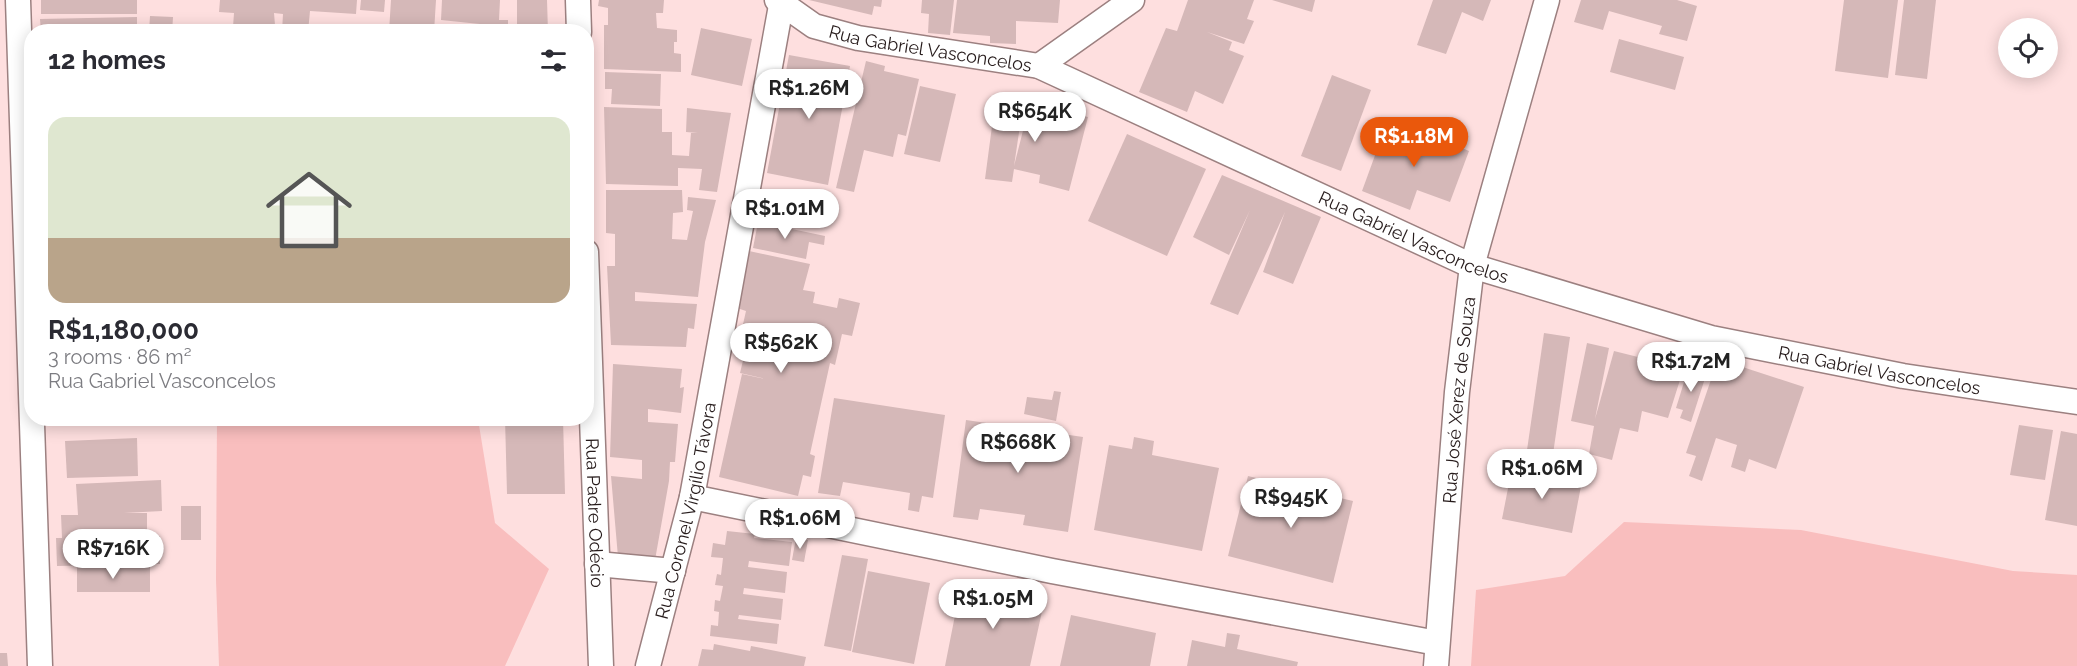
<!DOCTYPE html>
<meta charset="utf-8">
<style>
body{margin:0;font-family:Raleway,sans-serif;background:#f7f7f7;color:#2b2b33;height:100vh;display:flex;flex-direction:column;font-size:22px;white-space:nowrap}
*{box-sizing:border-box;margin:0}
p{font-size:20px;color:#7c7c81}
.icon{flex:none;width:33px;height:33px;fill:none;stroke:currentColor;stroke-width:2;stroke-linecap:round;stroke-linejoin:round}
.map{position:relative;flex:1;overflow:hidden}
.sheet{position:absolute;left:24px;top:24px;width:570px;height:402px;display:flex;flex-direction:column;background:#fff;border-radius:24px;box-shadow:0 3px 15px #0003}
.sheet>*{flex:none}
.fabs{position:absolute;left:1998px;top:18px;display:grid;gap:12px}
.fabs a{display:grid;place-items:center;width:60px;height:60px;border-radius:50%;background:#fff;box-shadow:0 3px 15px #0003;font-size:30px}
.price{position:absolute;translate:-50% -51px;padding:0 14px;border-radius:21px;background:#fff;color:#222;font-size:20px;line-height:39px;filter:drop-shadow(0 2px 3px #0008)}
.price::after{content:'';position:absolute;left:50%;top:36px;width:18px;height:14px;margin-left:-9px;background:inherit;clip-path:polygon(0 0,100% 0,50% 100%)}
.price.active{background:#ea580c;color:#fff}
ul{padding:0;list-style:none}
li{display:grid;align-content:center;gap:12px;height:318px;padding:0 24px}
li+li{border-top:2px solid #e1e1e2}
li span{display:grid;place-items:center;height:186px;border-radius:18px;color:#555}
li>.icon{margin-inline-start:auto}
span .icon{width:108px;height:108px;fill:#fffc;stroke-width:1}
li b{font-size:26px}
h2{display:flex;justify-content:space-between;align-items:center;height:72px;padding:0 24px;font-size:26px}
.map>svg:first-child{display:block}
.green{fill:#f9bebe}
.building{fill:#d5b8b8}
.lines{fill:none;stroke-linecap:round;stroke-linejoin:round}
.minor-casing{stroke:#9c8080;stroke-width:27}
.minor{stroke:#fff;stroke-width:24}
.labels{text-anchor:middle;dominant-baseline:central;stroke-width:4.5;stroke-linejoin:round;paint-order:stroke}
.street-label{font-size:18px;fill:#261b1b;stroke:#fff}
</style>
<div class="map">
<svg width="2077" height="666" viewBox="0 0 2077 666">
<rect width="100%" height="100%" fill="#fedfdf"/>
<!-- green -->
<g class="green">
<polygon points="217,419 478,419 495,523 549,569 505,666 219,666 216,580"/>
<polygon points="1624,522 1801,530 2013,571 2077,575 2077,666 1471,666 1476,590 1565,576"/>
</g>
<!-- building -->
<g class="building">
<rect x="41" y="0" width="96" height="14"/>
<polygon points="220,0 357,0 356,14 310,11 308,32 282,32 283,14 274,13 275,25 264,24 264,28 233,27 234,13 219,12"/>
<polygon points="361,0 385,0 384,12 360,10"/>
<polygon points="391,0 436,0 434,32 389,32"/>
<polygon points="442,0 500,0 499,20 508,20 508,27 517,28 517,0 547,0 548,32 499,32 499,26 441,20"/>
<polygon points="599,0 664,0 663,13 656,13 657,28 677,30 677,42 674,42 674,53 681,54 681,72 604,69 604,25 608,25 608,8 598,6"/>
<polygon points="809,0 882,0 881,7 874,6 872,15"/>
<polygon points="922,0 954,0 950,35 928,33 929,14 921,13"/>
<polygon points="957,0 1060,0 1058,23 1016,21 1016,44 990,43 990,36 953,33"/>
<polygon points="1188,0 1254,0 1247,19 1254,21 1244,44 1207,32 1232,42 1229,50 1244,56 1223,104 1195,91 1187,112 1139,92 1166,28 1177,31"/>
<polygon points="1272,0 1315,0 1312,12"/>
<polygon points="1433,0 1491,0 1483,21 1462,12 1446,54 1417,45"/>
<polygon points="1581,0 1677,0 1697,6 1687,41 1659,34 1662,26 1609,11 1603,30 1574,22"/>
<polygon points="1844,0 1898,0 1888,78 1835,71"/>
<polygon points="1904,0 1936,0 1927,79 1895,75"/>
<polygon points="150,16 173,17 172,32 149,32"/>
<polygon points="137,17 137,32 41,32 40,19"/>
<polygon points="701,28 752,39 742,86 691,75"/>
<polygon points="1619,39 1684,57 1675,90 1610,72"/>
<polygon points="789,55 850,66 828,185 767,173"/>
<polygon points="866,61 885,66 884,71 919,79 906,136 898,134 893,157 864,150 854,192 836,188"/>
<polygon points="605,72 661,74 660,106 611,104 612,89 605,89"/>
<polygon points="1332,75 1371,90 1341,171 1301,156"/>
<polygon points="920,86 956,94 940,162 904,154"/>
<polygon points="996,96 1024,99 1014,166 1030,103 1088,117 1069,191 1039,183 1040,175 1014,169 1012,182 985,179"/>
<polygon points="604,107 662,109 662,132 672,132 672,155 689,156 691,133 698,133 686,132 687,108 731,113 717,192 699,190 702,169 678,168 678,186 606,184"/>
<polygon points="1385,128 1414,138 1417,129 1469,151 1450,202 1417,190 1410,210 1362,191"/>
<polygon points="1127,134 1206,169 1167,256 1088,221"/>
<polygon points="1222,175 1321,217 1293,284 1263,272 1285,212 1238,315 1210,304 1250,210 1229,255 1193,237"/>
<polygon points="606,190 682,190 683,212 673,213 672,239 687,240 693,211 687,210 688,197 716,200 705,242 698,297 635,292 635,301 697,304 694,329 688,328 686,347 611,345 607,266 615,266 615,234 606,233"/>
<polygon points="758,222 825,236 824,245 809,242 806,259 753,248"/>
<polygon points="749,251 810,264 803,290 815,292 813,303 837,308 839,298 860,303 852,336 842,334 835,365 830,363 810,454 815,456 811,477 803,475 798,496 719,477 742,374 770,380 740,373 747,344 739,342 746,311 737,308"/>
<polygon points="1544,333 1570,337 1553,454 1527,450"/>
<polygon points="1587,343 1609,348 1595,419 1614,351 1654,361 1657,356 1685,364 1668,418 1642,411 1638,432 1620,428 1612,460 1589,454 1594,426 1571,421"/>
<polygon points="1718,359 1804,387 1776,469 1749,459 1745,472 1731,467 1737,445 1716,438 1702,481 1689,476 1696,456 1686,453"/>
<polygon points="613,364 682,369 680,388 684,387 681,413 648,409 648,422 678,424 675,462 670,462 669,481 655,560 618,557 611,476 642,479 642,460 610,457"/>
<polygon points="1689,366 1707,372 1691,422 1680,418 1683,410 1676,408"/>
<polygon points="1054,391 1061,392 1056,421 1024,414 1027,397 1052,400"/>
<polygon points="834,398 945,415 933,498 922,496 919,512 908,510 910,493 843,482 840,496 818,493"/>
<polygon points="505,418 563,418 565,494 507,494"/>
<polygon points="966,420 1083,437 1068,532 1023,525 1025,515 980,509 978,520 953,517"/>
<polygon points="2019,425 2053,430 2045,480 2010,475"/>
<polygon points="2061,431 2077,434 2077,526 2045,520"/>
<polygon points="1134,437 1154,441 1152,455 1219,468 1202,551 1094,530 1109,445 1132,449"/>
<polygon points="137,438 138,476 67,478 65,441"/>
<polygon points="1512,468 1582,481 1572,533 1502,519"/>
<polygon points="1248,476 1353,501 1333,583 1228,556"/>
<polygon points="161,480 162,511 124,513 147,513 147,536 160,536 160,564 57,566 56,538 62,538 61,515 78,515 76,484"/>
<rect x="181" y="506" width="20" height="34"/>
<polygon points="727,531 755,534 754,538 792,542 789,566 749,561 748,567 787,572 785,593 744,588 743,594 783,599 781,620 739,615 738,619 779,624 777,644 710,636 711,625 718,626 719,612 714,611 715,600 720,601 723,586 715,585 717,574 721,575 723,558 711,557 713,543 725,545"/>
<polygon points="796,538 808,540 804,562 792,560"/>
<polygon points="842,555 868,559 851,651 824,646"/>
<rect x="77" y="567" width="73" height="25"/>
<polygon points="868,571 930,583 914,664 852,652"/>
<polygon points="984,581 1005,586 1002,599 1043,607 1030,666 945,666 960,590 982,594"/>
<polygon points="1071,615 1156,633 1150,666 1060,666"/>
<polygon points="1227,633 1240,635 1237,649 1298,662 1297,666 1187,666 1192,640 1225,647"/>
<polygon points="714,644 750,651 751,646 806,657 804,666 698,666 702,649 713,650"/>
<polygon points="0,653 7,653 8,666 0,666"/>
</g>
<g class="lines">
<!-- minor casing -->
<g class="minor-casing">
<g id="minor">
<polyline points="18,0 40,666"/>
<polyline points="578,0 579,32"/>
<path id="s1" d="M777,0L814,26L858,38L1039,66L1472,266L1711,338L1903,376L2077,402"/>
<polyline points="1039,66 1132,0"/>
<path id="s2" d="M586,252L601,666"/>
<polyline points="692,497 1052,571 1437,643"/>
<polyline points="597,564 673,571"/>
<path id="s3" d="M648,666L692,497L782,0"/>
<path id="s4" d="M1436,666L1457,392L1472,266L1547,0"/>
</g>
</g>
<!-- minor -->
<use href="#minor" class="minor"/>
</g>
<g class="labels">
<!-- street labels -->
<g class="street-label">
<text stroke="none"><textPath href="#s1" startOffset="164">Rua Gabriel Vasconcelos</textPath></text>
<text stroke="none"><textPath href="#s1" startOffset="686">Rua Gabriel Vasconcelos</textPath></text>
<text stroke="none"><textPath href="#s1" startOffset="1172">Rua Gabriel Vasconcelos</textPath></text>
<text stroke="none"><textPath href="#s4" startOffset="267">Rua José Xerez de Souza</textPath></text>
<text stroke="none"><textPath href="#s3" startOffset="160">Rua Coronel Virgílio Távora</textPath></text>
<text stroke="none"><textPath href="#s2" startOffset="261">Rua Padre Odécio</textPath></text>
</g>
</g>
</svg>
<div class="fabs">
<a><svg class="icon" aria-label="locate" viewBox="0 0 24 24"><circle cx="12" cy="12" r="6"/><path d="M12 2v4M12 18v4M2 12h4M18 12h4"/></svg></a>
</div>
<b class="price" style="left:809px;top:120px">R$1.26M</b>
<b class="price" style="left:1035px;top:143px">R$654K</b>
<b class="price active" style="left:1414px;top:168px">R$1.18M</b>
<b class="price" style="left:785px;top:240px">R$1.01M</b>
<b class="price" style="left:781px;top:374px">R$562K</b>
<b class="price" style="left:1691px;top:393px">R$1.72M</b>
<b class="price" style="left:1018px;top:474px">R$668K</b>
<b class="price" style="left:1542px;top:500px">R$1.06M</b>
<b class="price" style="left:1291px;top:529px">R$945K</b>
<b class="price" style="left:800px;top:550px">R$1.06M</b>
<b class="price" style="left:113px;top:580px">R$716K</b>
<b class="price" style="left:993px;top:630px">R$1.05M</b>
<section class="sheet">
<h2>12 homes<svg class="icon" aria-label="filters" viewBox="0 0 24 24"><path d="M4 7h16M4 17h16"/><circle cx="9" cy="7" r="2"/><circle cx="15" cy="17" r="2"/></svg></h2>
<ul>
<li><span style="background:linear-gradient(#dfe7d0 65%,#b9a48a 0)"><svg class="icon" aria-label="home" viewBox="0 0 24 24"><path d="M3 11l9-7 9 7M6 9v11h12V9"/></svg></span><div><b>R$1,180,000</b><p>3 rooms · 86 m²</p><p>Rua Gabriel Vasconcelos</p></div></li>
</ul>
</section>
</div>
